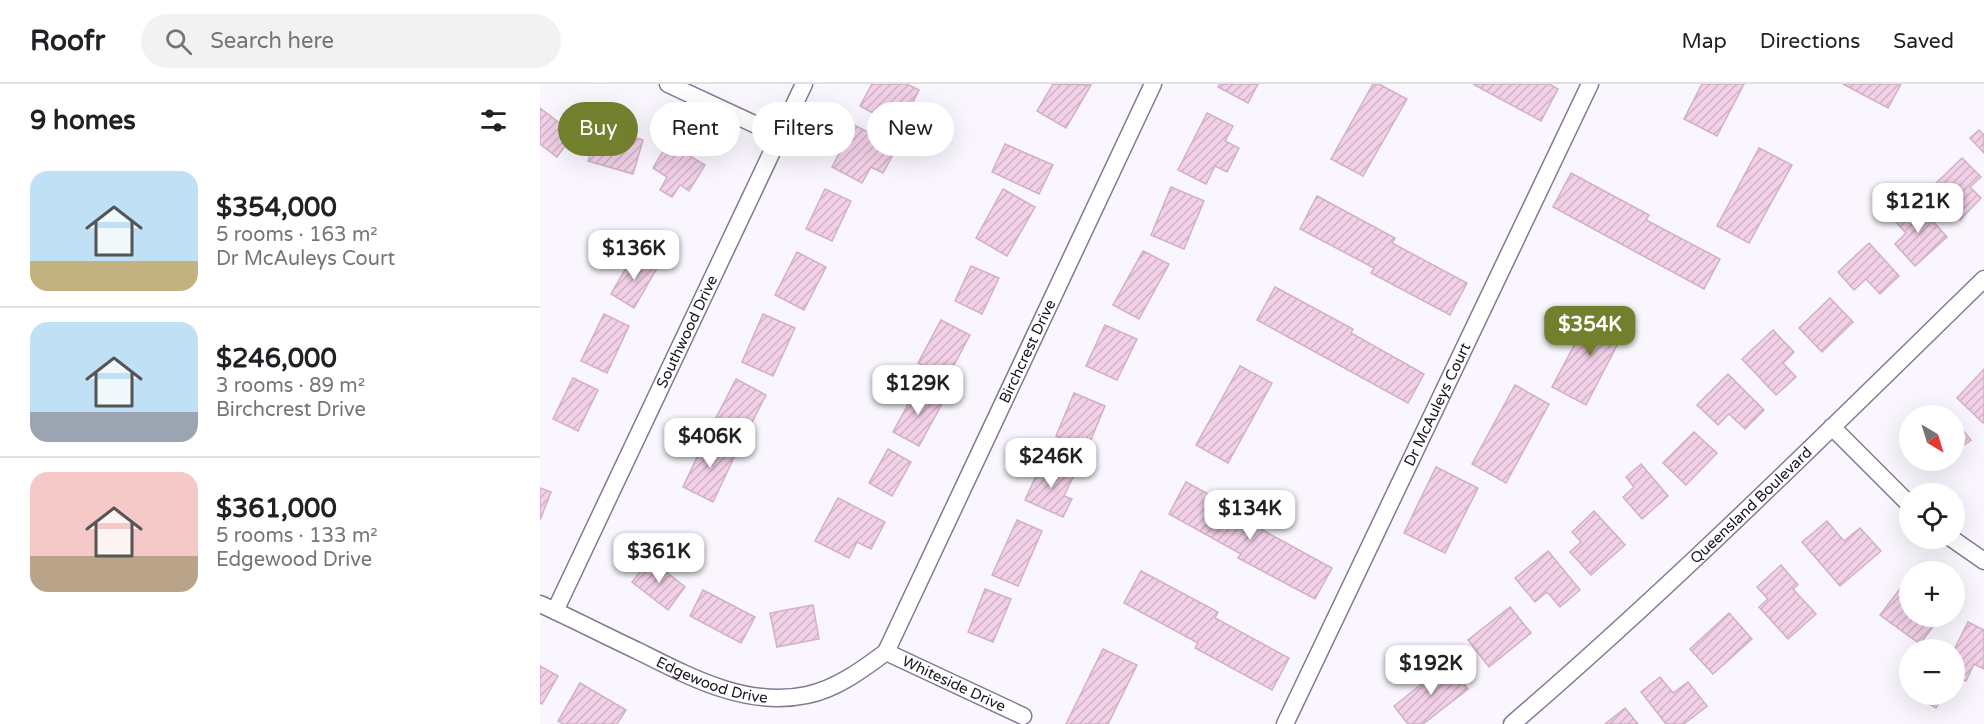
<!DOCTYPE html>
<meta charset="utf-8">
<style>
body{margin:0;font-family:"Varela Round",sans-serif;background:#f2f2f2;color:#202124;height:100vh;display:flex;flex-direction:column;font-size:22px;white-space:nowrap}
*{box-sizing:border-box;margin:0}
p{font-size:20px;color:#757577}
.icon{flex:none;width:33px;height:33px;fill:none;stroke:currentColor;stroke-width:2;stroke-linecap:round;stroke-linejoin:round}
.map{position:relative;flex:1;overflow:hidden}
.panel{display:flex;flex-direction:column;background:#fff;width:540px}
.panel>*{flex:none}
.banner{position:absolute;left:18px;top:18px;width:570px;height:54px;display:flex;gap:12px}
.needle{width:39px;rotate:142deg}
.fabs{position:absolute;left:1359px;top:321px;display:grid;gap:12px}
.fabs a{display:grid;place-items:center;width:66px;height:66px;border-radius:50%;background:#fff;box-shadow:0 6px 24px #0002;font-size:30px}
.price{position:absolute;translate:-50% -51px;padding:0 14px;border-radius:12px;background:#fff;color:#222;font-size:20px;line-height:39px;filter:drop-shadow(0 2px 3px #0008)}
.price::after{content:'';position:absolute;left:50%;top:36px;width:18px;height:14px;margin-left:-9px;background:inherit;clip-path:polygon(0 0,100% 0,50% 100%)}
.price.selected{background:#727f2c;color:#fff}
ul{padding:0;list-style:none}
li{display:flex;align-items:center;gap:18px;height:150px;padding:0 30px}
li+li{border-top:2px solid #e0e0e0}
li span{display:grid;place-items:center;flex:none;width:168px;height:120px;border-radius:18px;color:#555}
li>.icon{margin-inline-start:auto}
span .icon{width:72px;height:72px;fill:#fffc;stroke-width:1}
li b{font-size:26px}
h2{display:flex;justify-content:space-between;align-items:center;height:72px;padding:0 30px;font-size:26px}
.pill{padding:0 21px;border-radius:27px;background:#fff;box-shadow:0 6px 24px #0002;font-size:21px;line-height:54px}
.pill.selected{background:#727f2c;color:#fff}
header{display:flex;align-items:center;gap:36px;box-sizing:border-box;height:84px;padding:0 30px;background:#fff;border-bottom:2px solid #e0e0e0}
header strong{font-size:28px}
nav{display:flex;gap:33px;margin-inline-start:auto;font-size:21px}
.search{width:420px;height:54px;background:#f2f2f2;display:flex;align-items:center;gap:15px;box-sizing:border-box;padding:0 21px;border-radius:33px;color:#757577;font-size:22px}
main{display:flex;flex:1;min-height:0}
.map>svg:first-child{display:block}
.building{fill:url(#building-hatch);stroke:#d2b1c7;stroke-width:1.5}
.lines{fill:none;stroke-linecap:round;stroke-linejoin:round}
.street-casing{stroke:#847896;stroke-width:19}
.street{stroke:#fff;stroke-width:16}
.labels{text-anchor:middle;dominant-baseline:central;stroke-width:6;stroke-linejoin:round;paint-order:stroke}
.street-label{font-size:15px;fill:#1a1521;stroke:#fff}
</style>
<header>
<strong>Roofr</strong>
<div class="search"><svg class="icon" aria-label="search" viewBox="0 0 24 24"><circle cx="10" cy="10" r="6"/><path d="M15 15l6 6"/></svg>Search here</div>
<nav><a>Map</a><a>Directions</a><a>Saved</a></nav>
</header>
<main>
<section class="panel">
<h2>9 homes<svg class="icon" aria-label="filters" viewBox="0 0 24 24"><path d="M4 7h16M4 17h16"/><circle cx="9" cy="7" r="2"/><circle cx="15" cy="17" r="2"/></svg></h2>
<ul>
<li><span style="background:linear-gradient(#bfe0f5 75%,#c2b280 0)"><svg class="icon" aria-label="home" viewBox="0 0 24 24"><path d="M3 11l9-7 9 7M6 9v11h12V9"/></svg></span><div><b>$354,000</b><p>5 rooms · 163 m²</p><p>Dr McAuleys Court</p></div></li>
<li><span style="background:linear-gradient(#bfe0f5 75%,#9aa5b1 0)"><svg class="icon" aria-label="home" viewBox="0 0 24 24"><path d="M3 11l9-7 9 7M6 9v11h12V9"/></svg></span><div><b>$246,000</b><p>3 rooms · 89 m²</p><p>Birchcrest Drive</p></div></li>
<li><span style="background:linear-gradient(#f6c9c9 70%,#b9a48a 0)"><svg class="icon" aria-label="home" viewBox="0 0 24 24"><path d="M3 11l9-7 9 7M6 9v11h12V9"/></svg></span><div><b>$361,000</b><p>5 rooms · 133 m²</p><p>Edgewood Drive</p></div></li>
</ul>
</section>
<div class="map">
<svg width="1444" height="640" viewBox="0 0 1444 640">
<defs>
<pattern id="building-hatch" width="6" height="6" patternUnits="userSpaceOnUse" patternTransform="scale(1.5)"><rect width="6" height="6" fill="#f2d0e7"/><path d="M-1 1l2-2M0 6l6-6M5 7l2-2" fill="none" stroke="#cfb2c6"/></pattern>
</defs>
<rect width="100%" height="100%" fill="#f9f6fd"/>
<!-- building -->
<g class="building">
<polygon points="332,0 367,0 379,6 368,28 355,21 347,37 320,22"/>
<polygon points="513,0 551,1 526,44 497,27"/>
<polygon points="680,0 718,0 708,19 678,3"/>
<polygon points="833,0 839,0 867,15 823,92 791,75"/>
<polygon points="933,0 1009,0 1018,5 1001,37"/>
<polygon points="1162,0 1204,0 1177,52 1144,35"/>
<polygon points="1303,0 1361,0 1348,24"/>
<polygon points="0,24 34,50 17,73 0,60"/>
<polygon points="667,29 693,42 685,57 699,64 687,88 675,82 666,100 638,86"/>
<polygon points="314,41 357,63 343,89 331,83 322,99 292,83"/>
<polygon points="59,43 103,56 93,90 48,77"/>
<polygon points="1439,46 1444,51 1444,69 1430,54"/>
<polygon points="128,59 165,81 149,107 140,101 132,113 120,106 127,93 113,84"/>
<polygon points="465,60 513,81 499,110 452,88"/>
<polygon points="1219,64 1252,81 1209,159 1177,142"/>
<polygon points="1422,74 1441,93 1430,103 1441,114 1420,136 1390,105"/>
<polygon points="1031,89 1109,131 1106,136 1180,175 1164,205 1013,123"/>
<polygon points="631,103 664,117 644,165 611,151"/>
<polygon points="285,105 311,117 292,157 266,145"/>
<polygon points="463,105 495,123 467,172 436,154"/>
<polygon points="777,112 855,154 852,159 927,199 910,231 831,189 834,184 760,145"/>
<polygon points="1375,117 1407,153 1375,182 1355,160 1366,149 1354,136"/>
<polygon points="1329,159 1359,192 1340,210 1326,195 1314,206 1298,188"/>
<polygon points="603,167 629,180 599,235 573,221"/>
<polygon points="257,168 286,183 264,226 235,211"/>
<polygon points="94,170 117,184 94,224 71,210"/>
<polygon points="431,182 459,194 442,230 415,217"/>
<polygon points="735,203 813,245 811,249 884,290 868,319 717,236"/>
<polygon points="1290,214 1313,238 1282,268 1259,244"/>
<polygon points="1054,224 1087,242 1046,321 1012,303"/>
<polygon points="64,230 89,242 67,289 41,277"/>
<polygon points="223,230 255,244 233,292 202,278"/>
<polygon points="401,236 430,251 407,294 378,279"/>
<polygon points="565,241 597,255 577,296 546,282"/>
<polygon points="1233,246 1254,268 1243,279 1256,293 1236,311 1202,275"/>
<polygon points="700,282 732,299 688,379 656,361"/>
<polygon points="1444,285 1444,338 1443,339 1417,314"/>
<polygon points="1188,290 1224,326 1205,345 1189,330 1178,341 1157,321"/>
<polygon points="33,294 58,306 38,347 13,335"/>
<polygon points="196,295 226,311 205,352 175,336"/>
<polygon points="975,301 1009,320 966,399 932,380"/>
<polygon points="378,302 404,316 379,362 353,348"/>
<polygon points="534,309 565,322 547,365 516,352"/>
<polygon points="1414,335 1431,356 1414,368"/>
<polygon points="1154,348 1177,369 1146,401 1123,379"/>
<polygon points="167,352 197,367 173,418 143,403"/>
<polygon points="348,365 371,378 352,412 329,399"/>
<polygon points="503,376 534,391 524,412 532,415 523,433 485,416"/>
<polygon points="1101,380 1128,412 1102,435 1083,413 1094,403 1086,393"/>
<polygon points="896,383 938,404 905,469 864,449"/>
<polygon points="646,398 722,439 719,444 792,484 775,515 698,474 701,470 629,430"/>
<polygon points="0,404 11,408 0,436"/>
<polygon points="298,414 345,438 331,465 317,458 309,474 275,457"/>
<polygon points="1054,427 1085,461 1051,491 1030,468 1041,458 1032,448"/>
<polygon points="477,436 502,447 478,502 452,491"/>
<polygon points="1287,437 1304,457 1320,444 1341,467 1300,502 1262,458"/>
<polygon points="1008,467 1040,506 1020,523 1007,508 995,518 975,494"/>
<polygon points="110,475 145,503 128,526 92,498"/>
<polygon points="1241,481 1258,501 1253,505 1276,530 1248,555 1219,523 1228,515 1217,503"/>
<polygon points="601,487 678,528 675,534 749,574 732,606 655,564 658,559 584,519"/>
<polygon points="1366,497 1370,499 1370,532 1401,532 1380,560 1340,531"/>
<polygon points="445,505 471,515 453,558 428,548"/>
<polygon points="163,506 215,533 201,559 150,532"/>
<polygon points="273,521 279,555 237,563 230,529"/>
<polygon points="970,523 991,549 949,583 928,556"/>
<polygon points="1189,529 1212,555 1173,590 1150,565"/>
<polygon points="1428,538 1444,546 1444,585 1434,580 1426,597 1414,591 1414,566"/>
<polygon points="563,565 597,581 568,640 526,640"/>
<polygon points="908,579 928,605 883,640 868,640 854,622"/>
<polygon points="0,582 18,592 2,620 0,619"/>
<polygon points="1120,593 1133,609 1148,598 1167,622 1144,640 1126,640 1101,608"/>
<polygon points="40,599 86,626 77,640 23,640 18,637"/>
<polygon points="1376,610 1404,610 1396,624 1375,612"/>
<polygon points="1085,624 1098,640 1065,640"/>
</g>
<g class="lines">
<!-- street casing -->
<g class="street-casing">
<g id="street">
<polyline points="128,0 240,52"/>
<polyline points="1292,343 1370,421"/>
<polyline points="1411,454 1444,477"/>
<path id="s1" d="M0,520C33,535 66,552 98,567C150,593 207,624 267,611C296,605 322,586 346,568L613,0"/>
<path id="s2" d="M15,527L264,0"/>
<path id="s3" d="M346,568L483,632"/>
<path id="s4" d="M745,640L1050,0"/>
<path id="s5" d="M972,640C1136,499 1289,346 1444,195"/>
</g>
</g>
<!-- street -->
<use href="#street" class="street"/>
</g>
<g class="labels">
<!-- street labels -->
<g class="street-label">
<text stroke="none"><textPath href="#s2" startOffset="309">Southwood Drive</textPath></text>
<text stroke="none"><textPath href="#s1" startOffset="710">Birchcrest Drive</textPath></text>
<text stroke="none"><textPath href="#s4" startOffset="354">Dr McAuleys Court</textPath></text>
<text stroke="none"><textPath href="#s5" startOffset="324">Queensland Boulevard</textPath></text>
<text stroke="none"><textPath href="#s1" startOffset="189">Edgewood Drive</textPath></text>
<text stroke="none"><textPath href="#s3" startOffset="75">Whiteside Drive</textPath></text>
</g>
</g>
</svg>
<div class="fabs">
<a><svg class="needle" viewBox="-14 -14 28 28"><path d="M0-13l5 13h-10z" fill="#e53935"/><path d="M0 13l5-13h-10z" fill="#757577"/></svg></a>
<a><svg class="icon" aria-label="locate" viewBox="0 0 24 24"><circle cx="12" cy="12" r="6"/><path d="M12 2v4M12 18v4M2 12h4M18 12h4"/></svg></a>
<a>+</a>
<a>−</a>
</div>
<b class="price" style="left:1378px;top:150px">$121K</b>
<b class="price" style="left:94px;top:197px">$136K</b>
<b class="price selected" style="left:1050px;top:273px">$354K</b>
<b class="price" style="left:378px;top:332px">$129K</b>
<b class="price" style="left:170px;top:385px">$406K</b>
<b class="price" style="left:511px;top:405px">$246K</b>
<b class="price" style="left:710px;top:457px">$134K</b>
<b class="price" style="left:119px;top:500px">$361K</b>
<b class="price" style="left:891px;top:612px">$192K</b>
<div class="banner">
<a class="pill selected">Buy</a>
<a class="pill">Rent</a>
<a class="pill">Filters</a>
<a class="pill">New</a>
</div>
</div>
</main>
